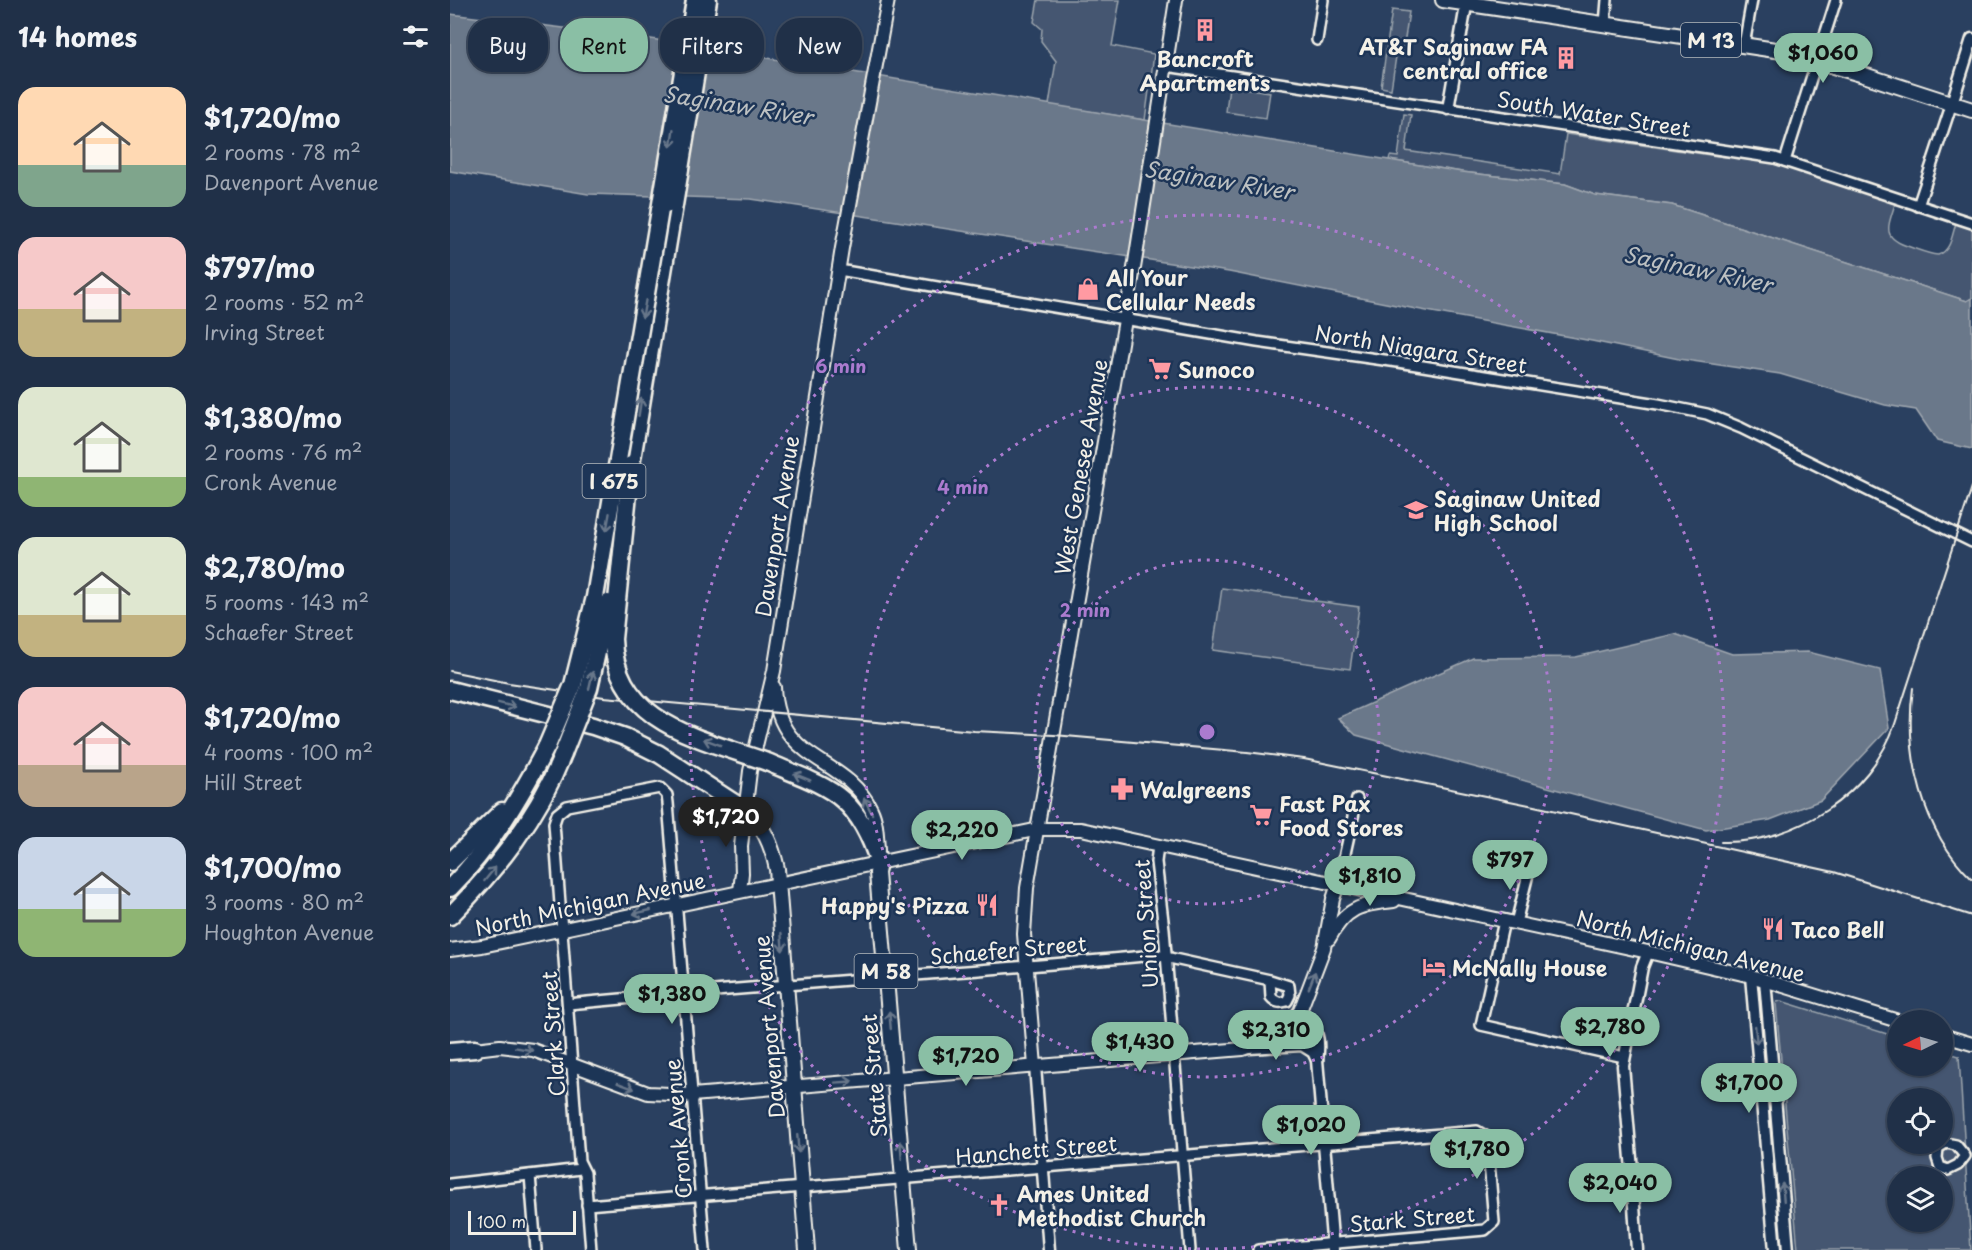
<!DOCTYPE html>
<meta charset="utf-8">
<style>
body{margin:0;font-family:"Playpen Sans",sans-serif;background:#2d3c52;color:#f1f3f6;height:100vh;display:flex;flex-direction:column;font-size:22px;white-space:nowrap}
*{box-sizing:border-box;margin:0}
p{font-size:20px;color:#a2a9b4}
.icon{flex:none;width:33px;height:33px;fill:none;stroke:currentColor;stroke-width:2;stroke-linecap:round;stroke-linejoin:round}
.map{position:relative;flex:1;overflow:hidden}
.drawer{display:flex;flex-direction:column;background:#203048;width:450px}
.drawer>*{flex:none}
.hud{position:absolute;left:18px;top:18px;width:570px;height:54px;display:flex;gap:12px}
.needle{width:39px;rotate:265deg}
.buttons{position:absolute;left:1437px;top:1010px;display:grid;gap:12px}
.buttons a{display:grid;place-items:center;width:66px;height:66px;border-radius:50%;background:#203048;box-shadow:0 2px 4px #0004,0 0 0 2px #3d4b60;font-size:30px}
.scale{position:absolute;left:18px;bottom:15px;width:108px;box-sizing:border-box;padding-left:6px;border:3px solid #f4f1e8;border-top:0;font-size:16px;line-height:21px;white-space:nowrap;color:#f4f1e8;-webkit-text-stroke:4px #1d3557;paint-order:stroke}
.price{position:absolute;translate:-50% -51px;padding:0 14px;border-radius:21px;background:#8abfa5;color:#111;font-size:20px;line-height:39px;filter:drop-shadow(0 2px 3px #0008)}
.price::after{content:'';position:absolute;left:50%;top:36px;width:18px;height:14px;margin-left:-9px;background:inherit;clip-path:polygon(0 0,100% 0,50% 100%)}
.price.on{background:#222;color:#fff}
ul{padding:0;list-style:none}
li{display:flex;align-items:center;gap:18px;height:150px;padding:0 18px}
li span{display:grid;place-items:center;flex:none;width:168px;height:120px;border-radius:18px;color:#555}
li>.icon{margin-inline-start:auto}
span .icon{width:72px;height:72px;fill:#fffc;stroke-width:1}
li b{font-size:26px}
h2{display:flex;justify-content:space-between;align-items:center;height:72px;padding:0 18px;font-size:26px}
.tag{padding:0 21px;border-radius:24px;background:#203048;box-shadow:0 2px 4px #0004,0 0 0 2px #3d4b60;font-size:21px;line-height:54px}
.tag.on{background:#8abfa5;color:#111}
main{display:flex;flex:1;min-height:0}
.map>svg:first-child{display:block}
.green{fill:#445771;stroke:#9ca4ac;stroke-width:1.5;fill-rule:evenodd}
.water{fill:#6a788a;stroke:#a1a8b0;stroke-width:1.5}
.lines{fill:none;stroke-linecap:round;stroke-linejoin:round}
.minor-casing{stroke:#f4f1e8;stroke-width:14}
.tertiary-casing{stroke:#f4f1e8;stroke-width:15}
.secondary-casing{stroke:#f4f1e8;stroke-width:16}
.primary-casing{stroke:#f4f1e8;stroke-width:18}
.motorway-casing{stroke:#f4f1e8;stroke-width:21}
.minor{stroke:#1d3557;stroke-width:9}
.tertiary{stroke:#1d3557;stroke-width:10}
.secondary{stroke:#1d3557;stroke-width:12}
.primary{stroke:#1d3557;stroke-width:14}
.motorway{stroke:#1d3557;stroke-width:16}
.rail{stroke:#f4f1e8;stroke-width:2}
.motorway-bridge-casing{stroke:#f4f1e8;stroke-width:21;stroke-linecap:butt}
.motorway-bridge{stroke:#1d3557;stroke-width:16}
.oneway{stroke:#68778a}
.ring{fill:none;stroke:#ab7bcf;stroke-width:3;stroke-dasharray:3 6}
.labels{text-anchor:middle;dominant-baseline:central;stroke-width:5;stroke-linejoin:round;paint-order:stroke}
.shield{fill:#1d3557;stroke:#b4b9bc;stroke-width:1.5}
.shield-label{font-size:20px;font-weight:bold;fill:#f4f1e8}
.poi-label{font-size:21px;font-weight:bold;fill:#f4f1e8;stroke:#1d3557;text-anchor:start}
.street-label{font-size:21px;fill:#f4f1e8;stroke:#1d3557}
.water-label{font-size:22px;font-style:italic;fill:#bdc1c2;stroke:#1d3557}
.centre{fill:#ab7bcf;stroke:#1d3557;stroke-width:3}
.ring-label{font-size:18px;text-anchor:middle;font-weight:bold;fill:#ab7bcf;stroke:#1d3557;stroke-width:5;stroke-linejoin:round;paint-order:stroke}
</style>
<main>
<section class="drawer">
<h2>14 homes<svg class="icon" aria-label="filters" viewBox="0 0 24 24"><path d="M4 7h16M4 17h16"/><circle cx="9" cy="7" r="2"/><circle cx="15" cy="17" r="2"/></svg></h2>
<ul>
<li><span style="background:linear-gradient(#ffd9b3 65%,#7fa58c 0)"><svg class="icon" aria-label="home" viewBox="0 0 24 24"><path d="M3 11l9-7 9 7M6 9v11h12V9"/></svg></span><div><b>$1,720/mo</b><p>2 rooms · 78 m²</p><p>Davenport Avenue</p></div></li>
<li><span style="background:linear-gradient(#f6c9c9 60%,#c2b280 0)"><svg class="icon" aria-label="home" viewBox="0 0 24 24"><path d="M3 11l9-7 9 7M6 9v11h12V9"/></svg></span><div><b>$797/mo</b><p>2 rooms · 52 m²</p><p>Irving Street</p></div></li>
<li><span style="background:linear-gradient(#dfe7d0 75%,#8fb573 0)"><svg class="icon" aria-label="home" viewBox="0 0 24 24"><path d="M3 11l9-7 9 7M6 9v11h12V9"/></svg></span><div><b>$1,380/mo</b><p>2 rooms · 76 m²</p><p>Cronk Avenue</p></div></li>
<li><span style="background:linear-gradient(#dfe7d0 65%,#c2b280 0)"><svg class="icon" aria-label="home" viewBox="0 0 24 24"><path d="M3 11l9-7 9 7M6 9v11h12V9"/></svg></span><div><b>$2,780/mo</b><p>5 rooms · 143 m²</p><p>Schaefer Street</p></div></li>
<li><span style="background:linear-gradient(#f6c9c9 65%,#b9a48a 0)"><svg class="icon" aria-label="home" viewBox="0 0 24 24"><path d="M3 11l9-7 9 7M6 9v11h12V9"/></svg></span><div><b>$1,720/mo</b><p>4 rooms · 100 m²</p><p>Hill Street</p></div></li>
<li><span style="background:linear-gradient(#c9d6e8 60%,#8fb573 0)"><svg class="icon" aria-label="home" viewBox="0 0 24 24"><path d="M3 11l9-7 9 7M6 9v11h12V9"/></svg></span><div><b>$1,700/mo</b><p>3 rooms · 80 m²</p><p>Houghton Avenue</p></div></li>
</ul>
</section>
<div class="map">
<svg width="1522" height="1250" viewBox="0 0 1522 1250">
<rect width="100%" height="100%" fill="#2a4060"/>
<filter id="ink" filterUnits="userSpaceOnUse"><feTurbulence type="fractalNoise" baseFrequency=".0167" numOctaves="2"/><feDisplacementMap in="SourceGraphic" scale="12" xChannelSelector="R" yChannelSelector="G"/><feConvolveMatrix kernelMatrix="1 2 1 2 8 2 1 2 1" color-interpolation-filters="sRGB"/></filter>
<g filter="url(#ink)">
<!-- green -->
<g class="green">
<polygon points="588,0 670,0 662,46 704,54 695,120 599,105 606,61 591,41 592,29 584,22"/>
<polygon points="942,10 959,12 953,51 947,50 941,89 931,87"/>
<polygon points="779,86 820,92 816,118 776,112"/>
<path d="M954,114L961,115L956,151L1110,174L1116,134L1267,156L1319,162L1332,165L1445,204C1437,229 1432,238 1460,247C1469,250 1478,254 1488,255C1501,251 1502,235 1506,223L1522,228V298L1517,301L1222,205L1145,195L1115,184L1012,172L939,160L940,156L948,157Z"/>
<polygon points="772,588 909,607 900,669 763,650"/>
<path d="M1331,1001L1447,1037L1448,1065H1492L1493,1051L1509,1056L1521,1250H1348L1326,1004L1327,1002ZM1448,1098H1492V1143H1448ZM1448,1176H1492V1221H1448Z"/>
</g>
<!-- water -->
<g class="water">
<polygon points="0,14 195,38 1012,172 1115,184 1145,195 1222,205 1517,301 1522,298 1522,449 1487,441 1466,410 1435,405 1330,374 1229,359 1142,341 966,309 779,272 301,199 138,194 0,171"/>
<polygon points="1225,634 1282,654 1358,652 1430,670 1439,728 1371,800 1320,820 1256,830 906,735 888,718 1023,658 1126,657"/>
</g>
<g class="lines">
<!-- minor casing -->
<g class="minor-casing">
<g id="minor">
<polyline points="1155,24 1157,0"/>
<polyline points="867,40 873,0"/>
<polyline points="1294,45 1302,0"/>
<polyline points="716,66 1325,158 1522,223"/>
<polyline points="1335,161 1386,0"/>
<polyline points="1468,206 1502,103"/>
<polyline points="389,270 807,342 948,362 1208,404 1257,414 1291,428 1522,542"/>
<polyline points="708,846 706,862 714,929 740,1250"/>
<polyline points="888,885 907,799"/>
<polyline points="1054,921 1031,1025 1174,1057"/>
<polyline points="1066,923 1080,866"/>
<path d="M118,1004C314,985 510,973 706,955L715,957L820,980L839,986L840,995L837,1001C830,1003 826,1003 821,997L820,980"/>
<polygon points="1496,1143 1506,1145 1515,1156 1508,1165 1498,1170 1490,1167 1487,1158 1488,1148"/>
<polyline points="80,1175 86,1250"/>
<polyline points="0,1184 131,1169"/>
<polyline points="137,1205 1027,1131 1037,1137 1044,1222 1035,1230 808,1250"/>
<polyline points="141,1250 135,1173 129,1161 104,823 107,814 117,806 210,788 217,795 218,803 255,1250"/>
</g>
</g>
<!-- tertiary casing -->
<g class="tertiary-casing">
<g id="tertiary">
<polyline points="1502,103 1522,39"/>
<polyline points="998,109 1017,0"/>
<polyline points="1301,976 1325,1250"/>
<polyline points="1315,980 1338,1250"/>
<path d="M850,1011C866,1027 871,1037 867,1060L883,1250"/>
<polyline points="799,1048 852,1045 863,1052 867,1060"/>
<polyline points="585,1066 599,1250"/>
<polyline points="1182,1170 1173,1066 1192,967 1198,952"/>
<polyline points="1182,1176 1187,1250"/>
</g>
</g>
<!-- secondary casing -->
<g class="secondary-casing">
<g id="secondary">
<path d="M324,687C327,764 395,755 421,809C427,821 427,836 428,850"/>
<polyline points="290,891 292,873 291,846 300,771 324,671 392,248 438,0"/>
<path d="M879,939C895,908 911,904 944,901"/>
<polyline points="0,950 32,946 152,921 589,829 631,829 1198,952 1301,976 1448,1021"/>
<polyline points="1492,1035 1522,1044"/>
<polyline points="25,1049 50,1046 83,1050 198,1093 242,1095 793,1049 807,1044 828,1033 837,1027 850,1011 874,948 883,899 888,885"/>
<polyline points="585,1066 574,934 577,888 685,262 726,0"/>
</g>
</g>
<!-- primary casing -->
<g class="primary-casing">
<g id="primary">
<polyline points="993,0 1332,51 1414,75 1522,110"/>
<path d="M295,810C314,825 322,846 327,869L357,1250"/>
<polyline points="429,863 427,873 459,1250"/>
</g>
</g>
<!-- motorway casing -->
<g class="motorway-casing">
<g id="motorway">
<polyline points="210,210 245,0"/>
<polyline points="181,465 258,0"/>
<polyline points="0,690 143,726 175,737 209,754 295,810"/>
<path d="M317,762C379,788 407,793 429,863"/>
<polyline points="0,862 52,811"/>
<path d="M0,888C41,847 70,797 97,746"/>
<path d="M0,916C47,869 88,817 113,754"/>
<polyline points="0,1051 25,1049"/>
</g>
</g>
<!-- minor -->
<use href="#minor" class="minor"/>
<!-- tertiary -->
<use href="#tertiary" class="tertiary"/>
<!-- secondary -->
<use href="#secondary" class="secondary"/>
<!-- primary -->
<use href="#primary" class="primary"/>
<!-- motorway -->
<use href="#motorway" class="motorway"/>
<!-- rail -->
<g class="rail">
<polyline points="0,671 59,683 154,697 524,731 604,735 797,752 854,759 1084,806 1384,872 1522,916"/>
<path d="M1463,688C1454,754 1472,831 1522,879"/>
<path d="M1271,842C1345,844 1421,794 1445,724L1522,487"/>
</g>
<!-- motorway-bridge casing -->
<g class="motorway-bridge-casing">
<g id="motorway-bridge">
<path d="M181,465L163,639C165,724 253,739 317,762"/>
<polyline points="97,746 123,685 145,597 210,210"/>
<polyline points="113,754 139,688 158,603"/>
</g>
</g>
<!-- motorway-bridge -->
<use href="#motorway-bridge" class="motorway-bridge"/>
</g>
<!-- one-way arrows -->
<defs><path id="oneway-shaft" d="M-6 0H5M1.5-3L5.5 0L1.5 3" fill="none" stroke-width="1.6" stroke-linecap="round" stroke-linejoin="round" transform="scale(1.5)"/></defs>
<g class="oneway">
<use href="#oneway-shaft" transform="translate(222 138) rotate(99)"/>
<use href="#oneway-shaft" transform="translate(194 309) rotate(100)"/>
<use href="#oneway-shaft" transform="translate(190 407) rotate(-81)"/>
<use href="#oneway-shaft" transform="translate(158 522) rotate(100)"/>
<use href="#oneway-shaft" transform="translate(141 680) rotate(-77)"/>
<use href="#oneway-shaft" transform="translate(57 705) rotate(14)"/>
<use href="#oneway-shaft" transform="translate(262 742) rotate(-160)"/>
<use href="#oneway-shaft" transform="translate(352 777) rotate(-158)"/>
<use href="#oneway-shaft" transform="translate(418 806) rotate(-117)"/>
<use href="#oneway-shaft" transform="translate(40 874) rotate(-51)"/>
<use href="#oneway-shaft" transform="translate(192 912) rotate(167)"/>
<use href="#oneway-shaft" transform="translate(332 942) rotate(86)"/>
<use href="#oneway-shaft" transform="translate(862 980) rotate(-69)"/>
<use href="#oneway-shaft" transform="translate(440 1020) rotate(-95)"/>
<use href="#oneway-shaft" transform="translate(1306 1035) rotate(85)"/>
<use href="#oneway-shaft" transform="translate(74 1049) rotate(10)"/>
<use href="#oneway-shaft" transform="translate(394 1082) rotate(-4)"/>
<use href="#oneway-shaft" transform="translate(176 1086) rotate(20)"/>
<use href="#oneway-shaft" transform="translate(348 1144) rotate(85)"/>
<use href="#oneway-shaft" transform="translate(451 1150) rotate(-94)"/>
<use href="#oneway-shaft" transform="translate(1333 1192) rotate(-95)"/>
</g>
</g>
<!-- distance rings -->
<g class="ring">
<circle cx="757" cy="732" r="172"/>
<circle cx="757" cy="732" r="345"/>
<circle cx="757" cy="732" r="517"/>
</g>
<!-- icons -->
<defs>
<g id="building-bare" transform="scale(1.8)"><path d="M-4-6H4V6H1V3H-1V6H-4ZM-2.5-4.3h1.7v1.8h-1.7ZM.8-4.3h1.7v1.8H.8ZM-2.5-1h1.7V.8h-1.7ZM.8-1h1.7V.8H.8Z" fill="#ff9aa2" stroke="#1d3557" stroke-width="2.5" paint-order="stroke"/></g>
<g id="shop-bare" transform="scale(1.8)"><path d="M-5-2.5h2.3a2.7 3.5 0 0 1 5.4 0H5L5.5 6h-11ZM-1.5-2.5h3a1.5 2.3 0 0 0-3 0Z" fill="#ff9aa2" stroke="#1d3557" stroke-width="2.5" paint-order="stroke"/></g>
<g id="supermarket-bare" transform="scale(1.8)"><path d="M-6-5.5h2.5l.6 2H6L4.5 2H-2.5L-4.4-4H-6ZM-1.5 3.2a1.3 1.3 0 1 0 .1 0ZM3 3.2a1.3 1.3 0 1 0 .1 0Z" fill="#ff9aa2" stroke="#1d3557" stroke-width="2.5" paint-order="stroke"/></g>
<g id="school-bare" transform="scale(1.8)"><path d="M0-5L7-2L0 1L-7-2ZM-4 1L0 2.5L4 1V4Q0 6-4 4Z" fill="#ff9aa2" stroke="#1d3557" stroke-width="2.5" paint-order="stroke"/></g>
<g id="pharmacy-bare" transform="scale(1.8)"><path d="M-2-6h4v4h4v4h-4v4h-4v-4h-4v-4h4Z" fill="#ff9aa2" stroke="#1d3557" stroke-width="2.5" paint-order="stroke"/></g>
<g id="restaurant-bare" transform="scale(1.8)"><path d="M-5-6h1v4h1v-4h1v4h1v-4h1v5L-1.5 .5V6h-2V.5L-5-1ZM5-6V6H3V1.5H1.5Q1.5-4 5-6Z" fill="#ff9aa2" stroke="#1d3557" stroke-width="2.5" paint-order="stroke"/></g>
<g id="hotel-bare" transform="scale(1.8)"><path d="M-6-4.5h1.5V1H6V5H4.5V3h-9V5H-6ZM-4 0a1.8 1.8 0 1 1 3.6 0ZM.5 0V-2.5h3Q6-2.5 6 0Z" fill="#ff9aa2" stroke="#1d3557" stroke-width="2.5" paint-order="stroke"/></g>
<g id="church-bare" transform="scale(1.8)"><path d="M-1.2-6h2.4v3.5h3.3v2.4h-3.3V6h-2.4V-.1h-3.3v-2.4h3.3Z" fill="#ff9aa2" stroke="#1d3557" stroke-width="2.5" paint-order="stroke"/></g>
</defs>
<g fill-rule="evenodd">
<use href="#building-bare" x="755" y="30"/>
<use href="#building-bare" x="1116" y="58"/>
<use href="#shop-bare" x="638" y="289"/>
<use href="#supermarket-bare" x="710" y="369"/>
<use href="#school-bare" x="966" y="510"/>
<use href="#pharmacy-bare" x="672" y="789"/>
<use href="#supermarket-bare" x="811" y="815"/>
<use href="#restaurant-bare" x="537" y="905"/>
<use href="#restaurant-bare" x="1323" y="929"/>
<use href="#hotel-bare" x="984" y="967"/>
<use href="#church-bare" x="549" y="1205"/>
</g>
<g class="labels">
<!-- shield labels -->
<g class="shield">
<rect x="1231" y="23" width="60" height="34" rx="4.5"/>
<rect x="132.5" y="464" width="63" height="34" rx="4.5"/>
<rect x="404.5" y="954" width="63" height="34" rx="4.5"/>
</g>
<g class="shield-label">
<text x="1261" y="40">M 13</text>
<text x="164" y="481">I 675</text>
<text x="436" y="971">M 58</text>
</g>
<!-- poi labels -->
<g class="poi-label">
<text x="1098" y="46" text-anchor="end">AT&amp;T Saginaw FA<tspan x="1098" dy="24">central office</tspan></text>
<text x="755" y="58" text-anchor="middle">Bancroft<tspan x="755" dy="24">Apartments</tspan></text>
<text x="656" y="277">All Your<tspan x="656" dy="24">Cellular Needs</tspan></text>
<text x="728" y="369">Sunoco</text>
<text x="984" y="498">Saginaw United<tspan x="984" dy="24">High School</tspan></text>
<text x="690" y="789">Walgreens</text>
<text x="829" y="803">Fast Pax<tspan x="829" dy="24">Food Stores</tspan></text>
<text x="519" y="905" text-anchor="end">Happy's Pizza</text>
<text x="1341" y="929">Taco Bell</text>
<text x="1002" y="967">McNally House</text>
<text x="567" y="1193">Ames United<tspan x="567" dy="24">Methodist Church</tspan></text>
</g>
<!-- street labels -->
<g class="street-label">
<text transform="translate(1144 113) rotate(9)">South Water Street</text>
<text transform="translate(971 348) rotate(9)">North Niagara Street</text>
<text transform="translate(630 467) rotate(-80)">West Genesee Avenue</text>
<text transform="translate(326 526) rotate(-81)">Davenport Avenue</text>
<text transform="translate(140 903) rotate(-12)">North Michigan Avenue</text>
<text transform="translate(695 924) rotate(-94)">Union Street</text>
<text transform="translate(1241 945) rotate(14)">North Michigan Avenue</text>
<text transform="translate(558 949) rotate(-5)">Schaefer Street</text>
<text transform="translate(318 1027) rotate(-95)">Davenport Avenue</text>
<text transform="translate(102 1034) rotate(-94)">Clark Street</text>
<text transform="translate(423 1076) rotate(-95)">State Street</text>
<text transform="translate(227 1129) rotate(-95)">Cronk Avenue</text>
<text transform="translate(586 1149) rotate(-5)">Hanchett Street</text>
<text transform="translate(962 1218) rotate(-5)">Stark Street</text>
</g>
<!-- water labels -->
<g class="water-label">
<text transform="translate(288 104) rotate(9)">Saginaw River</text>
<text transform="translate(769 179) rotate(9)">Saginaw River</text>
<text transform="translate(1248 268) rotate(12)">Saginaw River</text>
</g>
</g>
<circle cx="757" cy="732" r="9" class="centre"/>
<g class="ring-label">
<text x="391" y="373">6 min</text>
<text x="513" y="494">4 min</text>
<text x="635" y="617">2 min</text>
</g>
</svg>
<div class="buttons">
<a><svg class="needle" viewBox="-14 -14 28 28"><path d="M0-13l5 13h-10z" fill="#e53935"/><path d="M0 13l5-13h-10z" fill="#a2a9b4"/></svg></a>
<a><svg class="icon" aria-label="locate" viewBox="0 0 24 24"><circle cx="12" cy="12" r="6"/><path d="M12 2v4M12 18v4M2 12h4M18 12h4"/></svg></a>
<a><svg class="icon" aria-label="layers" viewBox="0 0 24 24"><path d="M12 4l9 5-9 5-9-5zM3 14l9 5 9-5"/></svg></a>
</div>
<div class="scale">100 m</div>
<b class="price" style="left:1373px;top:84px">$1,060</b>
<b class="price on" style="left:276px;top:848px">$1,720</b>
<b class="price" style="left:512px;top:861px">$2,220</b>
<b class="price" style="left:1060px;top:891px">$797</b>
<b class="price" style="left:920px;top:907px">$1,810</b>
<b class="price" style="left:222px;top:1025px">$1,380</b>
<b class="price" style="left:1160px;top:1058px">$2,780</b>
<b class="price" style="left:826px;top:1061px">$2,310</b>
<b class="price" style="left:690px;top:1073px">$1,430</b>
<b class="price" style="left:516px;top:1087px">$1,720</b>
<b class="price" style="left:1299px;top:1114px">$1,700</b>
<b class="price" style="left:861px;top:1156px">$1,020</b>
<b class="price" style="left:1027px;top:1180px">$1,780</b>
<b class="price" style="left:1170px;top:1214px">$2,040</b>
<div class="hud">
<a class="tag">Buy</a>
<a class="tag on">Rent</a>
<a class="tag">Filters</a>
<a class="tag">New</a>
</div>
</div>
</main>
